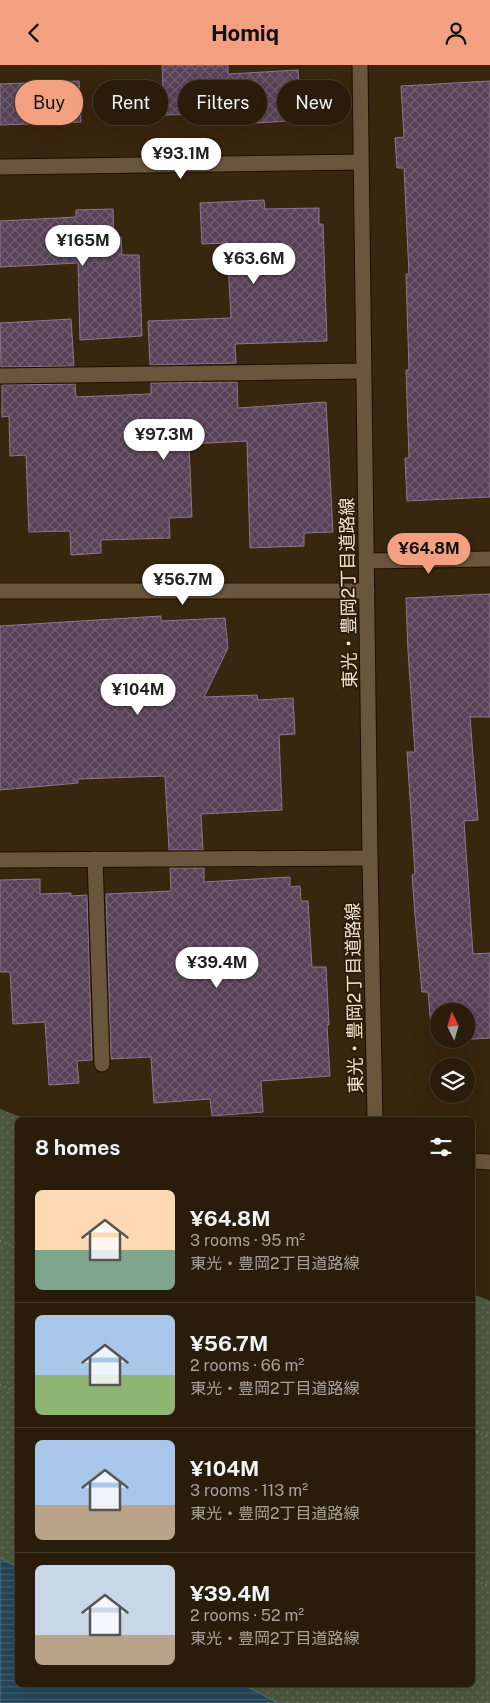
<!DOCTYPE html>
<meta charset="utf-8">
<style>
body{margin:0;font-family:"Public Sans","Noto Sans JP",sans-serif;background:#322513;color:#f1f3f6;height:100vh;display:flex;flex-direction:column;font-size:19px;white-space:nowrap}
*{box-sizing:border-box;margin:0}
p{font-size:16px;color:#a5a19c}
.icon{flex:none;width:28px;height:28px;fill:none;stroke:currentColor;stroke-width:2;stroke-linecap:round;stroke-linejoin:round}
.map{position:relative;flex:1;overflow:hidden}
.side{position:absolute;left:15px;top:1052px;width:460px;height:570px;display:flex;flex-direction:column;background:#2a1c0a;border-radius:8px;box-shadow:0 5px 20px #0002,0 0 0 1px #463a2b}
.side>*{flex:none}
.guide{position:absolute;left:15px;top:15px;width:460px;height:45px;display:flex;gap:10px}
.needle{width:32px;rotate:355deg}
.buttons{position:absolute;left:430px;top:938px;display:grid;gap:10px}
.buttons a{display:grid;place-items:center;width:45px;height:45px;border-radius:50%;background:#2a1c0a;box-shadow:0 5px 20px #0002,0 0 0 1px #463a2b;font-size:25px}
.price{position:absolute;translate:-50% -42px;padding:0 11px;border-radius:18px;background:#fff;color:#222;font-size:16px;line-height:32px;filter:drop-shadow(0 1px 2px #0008)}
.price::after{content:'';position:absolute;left:50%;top:30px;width:15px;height:11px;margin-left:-8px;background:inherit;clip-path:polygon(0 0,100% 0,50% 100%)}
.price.active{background:#f3a081;color:#111}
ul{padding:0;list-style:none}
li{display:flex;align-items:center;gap:15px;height:125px;padding:0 20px}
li+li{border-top:1px solid #463a2b}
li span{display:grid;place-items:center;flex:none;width:140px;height:100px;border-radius:8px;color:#555}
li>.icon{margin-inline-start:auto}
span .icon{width:60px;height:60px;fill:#fffc;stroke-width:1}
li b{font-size:21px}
h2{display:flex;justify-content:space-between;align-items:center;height:60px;padding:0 20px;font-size:21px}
.chip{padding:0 18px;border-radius:22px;background:#2a1c0a;box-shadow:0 5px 20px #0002,0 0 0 1px #463a2b;font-size:18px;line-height:45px}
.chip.active{background:#f3a081;color:#111}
header{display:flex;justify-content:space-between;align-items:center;height:65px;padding:0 20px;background:#f3a081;color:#111;font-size:22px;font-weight:700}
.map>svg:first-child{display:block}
.grass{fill:url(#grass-dots)}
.water{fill:url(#water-rules);stroke:#60757e}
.building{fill:url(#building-cross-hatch);stroke:#8e768e;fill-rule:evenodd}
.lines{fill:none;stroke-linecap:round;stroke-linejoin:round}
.service-casing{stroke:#1f0e00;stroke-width:17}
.minor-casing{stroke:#1f0e00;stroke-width:17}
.tertiary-casing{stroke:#1f0e00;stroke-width:17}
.path{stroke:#897a66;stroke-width:3;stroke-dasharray:1 4;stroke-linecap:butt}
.service{stroke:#6a563d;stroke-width:15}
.minor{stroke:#6a563d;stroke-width:15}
.tertiary{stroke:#6a563d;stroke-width:15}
.labels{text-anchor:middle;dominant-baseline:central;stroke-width:4;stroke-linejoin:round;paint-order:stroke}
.street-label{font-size:18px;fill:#f0e4d6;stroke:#2e1c04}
</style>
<header><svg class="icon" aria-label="back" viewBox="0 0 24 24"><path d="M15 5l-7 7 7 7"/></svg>Homiq<svg class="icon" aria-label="person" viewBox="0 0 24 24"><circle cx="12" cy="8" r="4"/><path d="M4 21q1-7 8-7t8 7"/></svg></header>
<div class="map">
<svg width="490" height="1638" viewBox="0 0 490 1638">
<defs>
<pattern id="grass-dots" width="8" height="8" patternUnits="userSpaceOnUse" patternTransform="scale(1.25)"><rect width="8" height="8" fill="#4d5741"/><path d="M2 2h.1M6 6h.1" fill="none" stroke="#676f5c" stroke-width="1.8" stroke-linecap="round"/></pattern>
<pattern id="water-rules" width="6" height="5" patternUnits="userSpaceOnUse" patternTransform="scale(1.25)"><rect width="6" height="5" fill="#234659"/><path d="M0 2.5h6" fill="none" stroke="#436170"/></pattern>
<pattern id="building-cross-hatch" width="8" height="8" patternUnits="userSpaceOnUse" patternTransform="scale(1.25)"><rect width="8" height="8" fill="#584258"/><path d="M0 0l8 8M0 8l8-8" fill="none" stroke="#705d6f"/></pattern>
</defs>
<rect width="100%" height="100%" fill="#38260e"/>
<!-- grass -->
<g class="grass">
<polygon points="0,1044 29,1055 18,1055 17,1502 0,1493"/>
<polygon points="473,1229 490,1236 490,1638 278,1638 244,1620 472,1620"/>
</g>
<!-- water -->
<polygon class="water" points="0,1493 17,1502 18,1620 244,1620 278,1638 0,1638"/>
<!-- building -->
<g class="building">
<polygon points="162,0 228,0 228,9 298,5 301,50 288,50 288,56 257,58 257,53 240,53 240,48 164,50"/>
<polygon points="79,16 81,57 0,60 0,19"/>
<polygon points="490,16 490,432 407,436 405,393 409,393 406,305 409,305 406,209 409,209 404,103 397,103 395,73 404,72 401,21"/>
<polygon points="264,135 265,144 319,143 319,159 323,159 327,276 235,279 236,298 150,300 148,256 231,253 227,178 202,179 200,138"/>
<polygon points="113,144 114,172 121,172 122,190 139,190 142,271 80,275 78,198 0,202 0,156 76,152 76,145"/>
<polygon points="71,254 74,301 1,302 0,258"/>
<polygon points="237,317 238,343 326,337 333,467 304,468 304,481 250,483 247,376 189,379 192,452 169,453 170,473 101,475 101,488 71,490 70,466 29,467 26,390 10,391 9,351 2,352 2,320 75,319 76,332 151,329 151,318"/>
<path d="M490,529V652H470L478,755L464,756L473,889L490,888V973L438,976L436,962H431L428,927H422L415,850L412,810L415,809L407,687H415L408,586L406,533ZM439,946H466V974H439Z"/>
<polygon points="161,551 161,556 225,553 228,583 204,632 257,630 258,635 293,633 295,669 279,670 282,745 201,749 203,785 169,785 165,711 78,714 78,718 0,725 0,561"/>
<polygon points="170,803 204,803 204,817 290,812 290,822 300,821 301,836 308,836 312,902 326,902 329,960 327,960 330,1011 261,1016 263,1047 212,1051 210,1034 154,1038 151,992 111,994 106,829 171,826"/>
<polygon points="40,814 40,829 71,828 71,831 87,830 92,995 77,996 79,1018 49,1020 45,957 13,959 10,907 0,907 0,815"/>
</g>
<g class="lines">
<!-- service casing -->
<g class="service-casing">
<polyline id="service" points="95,794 102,999"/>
</g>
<!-- minor casing -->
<g class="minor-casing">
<g id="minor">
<polyline points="0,102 361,97"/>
<polyline points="0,311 363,306"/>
<polyline points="0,526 367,526"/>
<polyline points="0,795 370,793"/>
<polyline points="472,1096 490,1097"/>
</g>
</g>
<!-- tertiary casing -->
<g class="tertiary-casing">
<g id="tertiary">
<polyline points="360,0 370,793 375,1055"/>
<polyline points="367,496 490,494"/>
</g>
</g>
<!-- path -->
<g class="path">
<polyline points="0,1176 18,1183"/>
<polyline points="0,1320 18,1327"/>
<polyline points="472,1365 490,1372"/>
<polyline points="472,1514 490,1522"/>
</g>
<!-- service -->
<use href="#service" class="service"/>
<!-- minor -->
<use href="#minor" class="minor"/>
<!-- tertiary -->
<use href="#tertiary" class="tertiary"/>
</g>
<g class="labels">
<!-- street labels -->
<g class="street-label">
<text transform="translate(348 528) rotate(-91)">東光・豊岡2丁目道路線</text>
<text transform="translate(354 933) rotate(-91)">東光・豊岡2丁目道路線</text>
</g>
</g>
</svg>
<div class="buttons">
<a><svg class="needle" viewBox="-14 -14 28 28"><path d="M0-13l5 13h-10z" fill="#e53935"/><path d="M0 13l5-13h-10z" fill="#a5a19c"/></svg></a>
<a><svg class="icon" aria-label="layers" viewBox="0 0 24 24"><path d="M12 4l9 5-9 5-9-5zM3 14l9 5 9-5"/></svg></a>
</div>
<b class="price" style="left:181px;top:115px">¥93.1M</b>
<b class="price" style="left:83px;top:202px">¥165M</b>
<b class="price" style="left:254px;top:220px">¥63.6M</b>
<b class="price" style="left:164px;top:396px">¥97.3M</b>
<b class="price active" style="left:429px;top:510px">¥64.8M</b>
<b class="price" style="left:183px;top:541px">¥56.7M</b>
<b class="price" style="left:138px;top:651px">¥104M</b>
<b class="price" style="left:217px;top:924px">¥39.4M</b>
<div class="guide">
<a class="chip active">Buy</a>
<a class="chip">Rent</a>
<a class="chip">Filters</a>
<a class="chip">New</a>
</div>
<section class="side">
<h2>8 homes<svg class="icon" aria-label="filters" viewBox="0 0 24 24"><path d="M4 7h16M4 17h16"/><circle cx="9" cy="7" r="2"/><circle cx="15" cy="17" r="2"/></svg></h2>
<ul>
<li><span style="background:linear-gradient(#ffd9b3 60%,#7fa58c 0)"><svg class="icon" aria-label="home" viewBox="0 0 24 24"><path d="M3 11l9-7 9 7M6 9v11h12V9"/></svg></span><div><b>¥64.8M</b><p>3 rooms · 95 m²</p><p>東光・豊岡2丁目道路線</p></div></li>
<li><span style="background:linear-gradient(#a9c7e8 60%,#8fb573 0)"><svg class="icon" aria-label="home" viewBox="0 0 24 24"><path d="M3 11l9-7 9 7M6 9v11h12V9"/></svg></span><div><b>¥56.7M</b><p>2 rooms · 66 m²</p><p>東光・豊岡2丁目道路線</p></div></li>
<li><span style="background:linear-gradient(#a9c7e8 65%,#b9a48a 0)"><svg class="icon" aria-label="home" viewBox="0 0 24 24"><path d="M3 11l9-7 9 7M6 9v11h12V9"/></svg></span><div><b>¥104M</b><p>3 rooms · 113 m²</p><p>東光・豊岡2丁目道路線</p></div></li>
<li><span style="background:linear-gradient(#c9d6e8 70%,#b9a48a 0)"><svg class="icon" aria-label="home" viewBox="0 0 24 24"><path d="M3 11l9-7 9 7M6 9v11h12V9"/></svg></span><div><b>¥39.4M</b><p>2 rooms · 52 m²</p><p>東光・豊岡2丁目道路線</p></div></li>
</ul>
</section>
</div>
